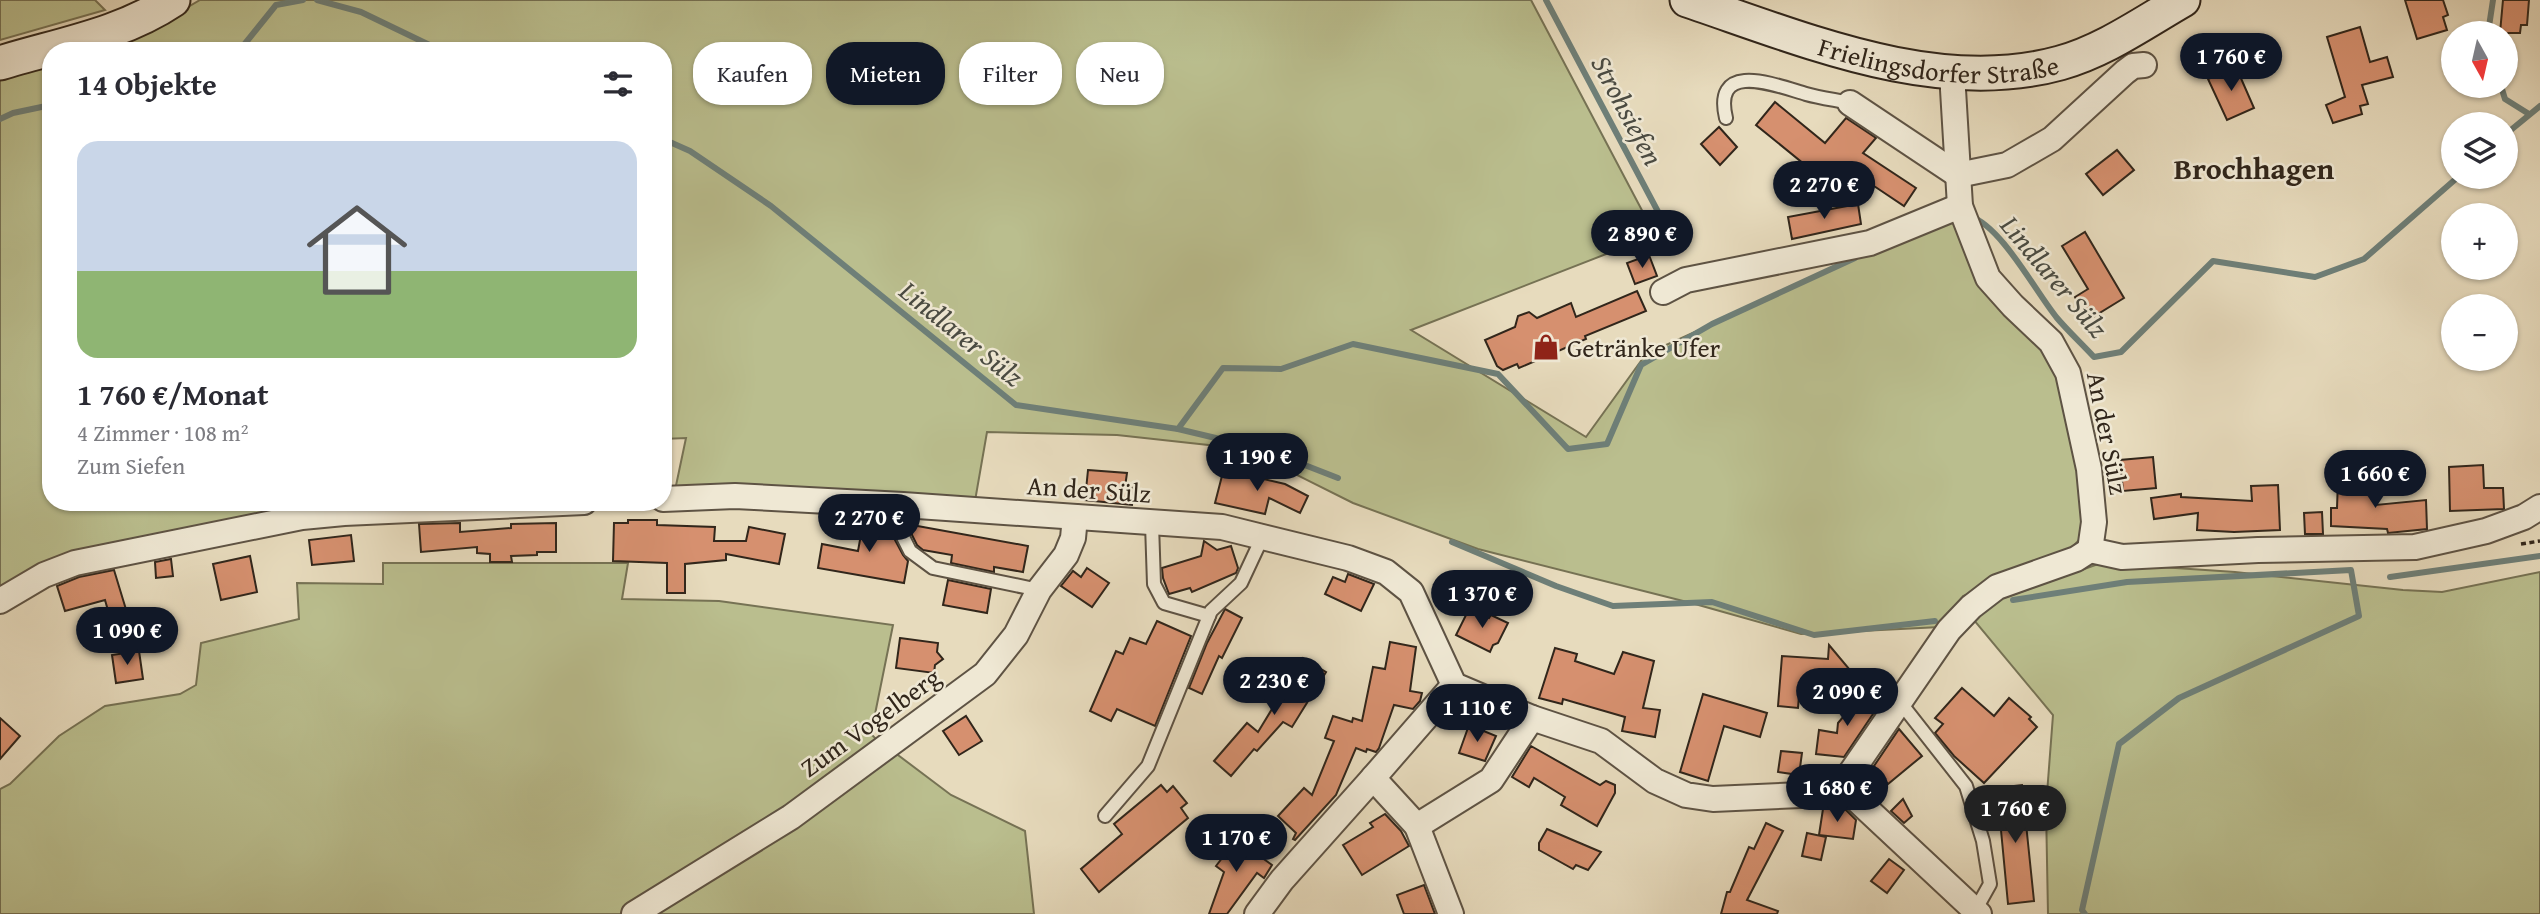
<!DOCTYPE html>
<html lang="de">
<meta charset="utf-8">
<style>
body{margin:0;font-family:"Gentium Book Plus",serif;background:#f2f2f3;color:#2b2b33;height:100vh;display:flex;flex-direction:column;font-size:26px;white-space:nowrap}
*{box-sizing:border-box;margin:0}
p{font-size:23px;color:#7c7c81}
.icon{flex:none;width:38px;height:38px;fill:none;stroke:currentColor;stroke-width:2;stroke-linecap:round;stroke-linejoin:round}
.map{position:relative;flex:1;overflow:hidden}
.panel{position:absolute;left:42px;top:42px;width:630px;height:469px;display:flex;flex-direction:column;background:#fff;border-radius:28px;box-shadow:0 2px 5px #0004}
.panel>*{flex:none}
.top-card{position:absolute;left:693px;top:42px;width:665px;height:63px;display:flex;gap:14px}
.needle{width:46px;rotate:172deg}
.buttons{position:absolute;left:2441px;top:21px;display:grid;gap:14px}
.buttons a{display:grid;place-items:center;width:77px;height:77px;border-radius:50%;background:#fff;box-shadow:0 2px 5px #0004;font-size:35px}
.price{position:absolute;translate:-50% -60px;padding:0 16px;border-radius:24px;background:#111827;color:#fff;font-size:23px;line-height:46px;filter:drop-shadow(0 2px 4px #0008)}
.price::after{content:'';position:absolute;left:50%;top:42px;width:21px;height:16px;margin-left:-10px;background:inherit;clip-path:polygon(0 0,100% 0,50% 100%)}
.price.on{background:#222;color:#fff}
ul{padding:0;list-style:none}
li{display:grid;align-content:center;gap:14px;height:371px;padding:0 35px}
li span{display:grid;place-items:center;height:217px;border-radius:21px;color:#555}
li>.icon{margin-inline-start:auto}
span .icon{width:126px;height:126px;fill:#fffc;stroke-width:1}
li b{font-size:30px}
h2{display:flex;justify-content:space-between;align-items:center;height:84px;padding:0 35px;font-size:30px}
.chip{padding:0 24px;border-radius:28px;background:#fff;box-shadow:0 2px 5px #0004;font-size:24px;line-height:63px}
.chip.on{background:#111827;color:#fff}
.map>svg:first-child{display:block}
.green{fill:#babe8e;stroke:#767254;stroke-width:2}
.lines{fill:none;stroke-linecap:round;stroke-linejoin:round}
.stream{stroke:#6e7f78;stroke-width:6}
.building{fill:#d6906f;stroke:#31261b;stroke-width:2}
.lane-casing{stroke:#5e5344;stroke-width:16}
.street-casing{stroke:#5e5344;stroke-width:28}
.secondary-casing{stroke:#31261b;stroke-width:37}
.path{stroke:#31261b;stroke-width:3.5;stroke-dasharray:5 3.5;stroke-linecap:butt}
.lane{stroke:#efe8d4;stroke-width:12}
.street{stroke:#efe8d4;stroke-width:24}
.secondary{stroke:#efe8d4;stroke-width:33}
.labels{text-anchor:middle;dominant-baseline:central;stroke-width:5;stroke-linejoin:round;paint-order:stroke}
.street-label{font-size:26px;fill:#31261b;stroke:#efe8d4}
.poi-label{font-size:26px;fill:#31261b;stroke:#efe8d4;text-anchor:start}
.water-label{font-size:28px;font-style:italic;fill:#4a4b42;stroke:#efe8d4}
.quarter-label{font-size:30px;font-weight:bold;fill:#31261b;stroke:#efe8d4}
</style>
<div class="map">
<svg width="2540" height="914" viewBox="0 0 2540 914">
<rect width="100%" height="100%" fill="#e7dbbd"/>
<filter id="stains"><feTurbulence type="fractalNoise" baseFrequency=".00286" numOctaves="4"/><feColorMatrix values="0 0 0 0 .2 0 0 0 0 .09 0 0 0 0 .02 0 0 0 .5 -.17"/></filter>
<radialGradient id="worn" r=".72"><stop offset=".6" stop-color="#630" stop-opacity="0"/><stop offset="1" stop-color="#630" stop-opacity=".3"/></radialGradient>
<!-- green -->
<g class="green">
<polygon points="0,0 95,0 105,10 0,40"/>
<polygon points="200,0 1531,0 1655,235 1411,330 1586,437 1646,354 1955,214 2065,374 2084,524 2079,540 2065,555 1963,596 1940,627 1801,634 1695,604 1478,549 1353,503 1245,449 1117,435 987,432 975,501 674,495 686,438 663,439 663,51 92,51 181,11"/>
<polygon points="51,63 51,502 478,503 283,513 0,590 0,80"/>
<polygon points="383,563 628,563 622,599 719,601 893,625 871,734 880,743 627,914 0,914 0,789 10,784 59,736 105,706 180,694 196,685 201,643 299,619 297,583 383,584"/>
<polygon points="2101,563 2235,572 2403,590 2442,592 2540,572 2540,914 2048,914 2046,807 2053,715 1973,619 1998,600"/>
<polygon points="886,746 951,795 1025,831 1034,914 644,914"/>
</g>
<g class="lines">
<!-- stream -->
<g class="stream">
<polyline points="317,0 361,12 442,51"/>
<polyline points="1546,0 1673,240"/>
<polyline points="2488,33 2493,0"/>
<polyline points="239,51 276,5 303,0"/>
<polyline points="2501,86 2505,99 2529,114"/>
<polyline points="0,119 13,113 51,105"/>
<polyline points="2506,134 2540,106"/>
<polyline points="663,139 690,151 771,206 1016,405 1178,429 1223,368 1281,369 1353,344 1498,374 1568,449 1607,444 1641,365 1712,324 1855,258"/>
<path d="M1970,216C2002,227 2035,291 2057,318C2068,331 2082,344 2094,357L2121,352L2213,261L2315,277L2364,259L2458,177"/>
<polyline points="1178,429 1266,450 1338,478"/>
<polyline points="1452,542 1556,586 1613,606 1712,602 1814,635 1935,621"/>
<polyline points="2390,577 2540,556"/>
<polyline points="2013,600 2127,582 2351,570 2359,616 2179,698 2119,744 2082,910 2085,914"/>
</g>
</g>
<!-- building -->
<g class="building">
<polygon points="2405,0 2443,0 2448,15 2443,17 2447,30 2417,39"/>
<polygon points="2503,0 2529,0 2527,25 2521,25 2520,33 2500,33"/>
<polygon points="2360,27 2370,62 2387,57 2393,77 2362,85 2368,104 2360,106 2362,114 2333,123 2326,105 2345,97 2327,37"/>
<polygon points="2236,67 2254,108 2227,120 2208,79"/>
<polygon points="1775,102 1825,143 1846,118 1876,138 1863,153 1916,188 1904,206 1871,184 1868,188 1832,163 1820,177 1756,125"/>
<polygon points="1719,127 1737,147 1720,165 1701,144"/>
<polygon points="2117,150 2134,170 2103,195 2086,174"/>
<polygon points="1858,204 1861,224 1792,239 1788,217"/>
<polygon points="2085,232 2124,298 2088,320 2075,297 2088,289 2062,246"/>
<polygon points="1649,255 1657,276 1635,284 1627,263"/>
<polygon points="1637,291 1646,311 1585,336 1586,339 1519,368 1517,364 1503,370 1497,366 1485,340 1515,327 1518,316 1529,312 1537,318 1571,303 1576,317"/>
<polygon points="2153,457 2156,488 2123,491 2120,460"/>
<polygon points="2483,465 2484,488 2503,488 2504,509 2450,511 2449,467"/>
<polygon points="1088,470 1127,473 1125,487 1134,488 1132,505 1085,500"/>
<polygon points="1223,472 1233,475 1234,472 1285,484 1308,496 1300,513 1269,498 1265,514 1215,503"/>
<polygon points="2338,480 2377,482 2376,505 2426,500 2427,529 2388,533 2387,529 2331,526 2331,508 2337,508"/>
<polygon points="2278,485 2280,530 2234,532 2197,530 2198,513 2154,519 2151,498 2181,494 2181,497 2252,501 2251,486"/>
<polygon points="2322,512 2323,534 2305,534 2304,513"/>
<polygon points="864,518 894,522 895,540 903,555 908,561 904,583 818,568 822,544 858,551"/>
<polygon points="628,520 657,520 657,525 715,527 714,541 746,541 749,527 785,534 779,564 726,554 726,560 685,564 685,593 667,593 667,563 613,561 614,523 628,523"/>
<polygon points="460,523 460,532 511,528 511,524 556,523 556,552 537,552 537,555 511,556 512,562 490,562 490,554 477,553 477,547 421,552 419,524"/>
<polygon points="912,525 1028,546 1023,572 994,567 994,572 951,563 952,555 923,550 917,545 912,535"/>
<polygon points="351,535 354,561 312,565 309,540"/>
<polygon points="1204,541 1217,550 1231,546 1238,568 1236,573 1192,592 1190,588 1169,594 1163,578 1162,568 1201,556"/>
<polygon points="250,556 257,592 221,600 213,564"/>
<polygon points="171,559 173,576 156,578 155,562"/>
<polygon points="1087,568 1109,583 1092,607 1061,586 1073,571 1081,577"/>
<polygon points="114,570 128,616 111,621 105,600 65,611 57,586 79,577"/>
<polygon points="1348,574 1374,584 1361,611 1325,594 1333,577 1345,582"/>
<polygon points="948,580 991,589 987,613 943,605"/>
<polygon points="1225,609 1242,618 1222,658 1219,656 1202,694 1189,688 1207,643"/>
<polygon points="1469,609 1489,618 1491,615 1508,623 1498,643 1493,645 1490,652 1456,635"/>
<polygon points="1157,621 1191,636 1155,726 1117,709 1111,721 1090,711 1116,651 1123,654 1130,638 1146,644"/>
<polygon points="900,638 938,643 937,652 943,659 935,665 934,673 896,668"/>
<polygon points="1390,642 1416,647 1410,691 1422,693 1420,701 1413,709 1394,705 1379,748 1376,752 1367,749 1366,752 1356,748 1336,795 1295,840 1293,839 1296,833 1278,816 1304,788 1312,795 1334,741 1325,738 1333,716 1352,722 1353,718 1362,721 1373,667 1385,669"/>
<polygon points="1829,645 1850,670 1848,698 1799,696 1798,708 1778,706 1782,656 1828,659"/>
<polygon points="1555,648 1577,654 1575,661 1614,674 1623,652 1654,661 1643,708 1660,710 1655,737 1622,731 1625,717 1563,699 1562,704 1539,698"/>
<polygon points="139,651 143,679 116,683 112,655"/>
<polygon points="1303,658 1326,672 1292,727 1283,722 1257,751 1254,749 1231,776 1214,761 1247,723 1258,732"/>
<polygon points="1962,688 1994,716 2009,698 2031,717 2029,719 2037,727 1984,783 1954,756 1935,733 1943,724 1935,718"/>
<polygon points="1866,690 1879,705 1844,757 1816,754 1819,730 1837,733 1838,723"/>
<polygon points="1703,694 1767,713 1760,737 1724,726 1708,781 1680,772"/>
<polygon points="966,716 982,741 959,755 943,731"/>
<polygon points="0,718 20,736 0,759"/>
<polygon points="1469,725 1496,736 1485,761 1459,753"/>
<polygon points="1899,729 1922,756 1888,784 1874,766"/>
<polygon points="1531,746 1600,785 1606,781 1615,785 1615,793 1597,826 1561,805 1565,797 1534,778 1529,787 1512,777"/>
<polygon points="1781,751 1802,753 1799,775 1778,772"/>
<polygon points="1161,785 1167,792 1173,786 1187,803 1181,808 1188,818 1099,892 1081,869 1122,834 1114,824"/>
<polygon points="2022,785 2034,901 2008,904 1997,788"/>
<polygon points="1903,799 1912,816 1904,823 1891,811"/>
<polygon points="1830,808 1846,810 1856,820 1853,839 1819,835 1823,809"/>
<polygon points="1385,814 1401,831 1409,846 1362,875 1343,845 1373,827 1370,823"/>
<polygon points="1766,823 1783,831 1747,900 1778,911 1777,914 1721,914 1727,892 1730,892 1749,847 1754,849"/>
<polygon points="1547,829 1601,852 1588,870 1576,865 1573,869 1539,850 1539,843"/>
<polygon points="1807,833 1826,837 1821,860 1802,856"/>
<polygon points="1229,834 1272,865 1264,878 1257,873 1227,914 1209,914 1224,872 1216,866 1226,853 1219,847"/>
<polygon points="1889,859 1904,870 1887,893 1871,881"/>
<polygon points="1424,885 1435,914 1404,914 1397,895"/>
</g>
<g class="lines">
<!-- lane casing -->
<g class="lane-casing">
<g id="lane">
<path d="M1726,118C1712,59 1778,86 1806,94C1820,98 1836,100 1850,103"/>
<polyline points="903,505 903,537 910,551 933,568 1039,590"/>
<polyline points="1152,524 1154,584 1164,603 1209,616"/>
<polyline points="1900,702 1966,786 1983,841 1990,884 1976,909"/>
<polyline points="1105,816 1148,766 1211,611 1241,583 1262,538"/>
</g>
</g>
<!-- street casing -->
<g class="street-casing">
<g id="street">
<polyline points="1850,103 1958,175 2007,165 2052,139 2125,72 2133,66 2144,65"/>
<polyline points="1663,292 1686,280 1870,243 1960,206"/>
<polyline points="663,499 735,496 903,505 1222,527 1348,558 1386,572 1411,592 1454,685 1532,718 1601,741 1655,781 1686,795 1713,799 1824,794 1841,785 1852,771 1949,630 1971,607 1997,587 2076,559 2090,550 2094,522 2089,469 2068,373 2051,342 2013,306 1988,278 1960,206 1952,73"/>
<polyline points="2090,550 2122,557 2258,550 2415,547 2486,531 2524,517 2540,507"/>
<polyline points="0,601 44,575 75,563 302,517 344,513 584,502"/>
<polyline points="1454,685 1373,778 1417,826 1491,780 1532,718"/>
<polyline points="1841,785 1979,914"/>
<polyline points="1417,826 1451,914"/>
<polyline points="634,914 791,817 985,674 1016,635 1039,590 1066,555 1073,538 1075,517"/>
<polyline points="1257,914 1282,880 1373,778"/>
</g>
</g>
<!-- secondary casing -->
<g class="secondary-casing">
<g id="secondary">
<path id="s1" d="M1687,0C1803,39 1937,97 2060,63C2104,51 2143,23 2183,0"/>
<path d="M0,63C58,45 121,35 173,0"/>
</g>
</g>
<!-- path -->
<polyline class="path" points="2521,544 2540,541"/>
<!-- lane -->
<use href="#lane" class="lane"/>
<!-- street -->
<use href="#street" class="street"/>
<!-- secondary -->
<use href="#secondary" class="secondary"/>
</g>
<!-- icons -->
<defs>
<g id="shop-bare" transform="scale(2.1)"><path d="M-5-2.5h2.3a2.7 3.5 0 0 1 5.4 0H5L5.5 6h-11ZM-1.5-2.5h3a1.5 2.3 0 0 0-3 0Z" fill="#8f2418" stroke="#efe8d4" stroke-width="2.5" paint-order="stroke"/></g>
</defs>
<g fill-rule="evenodd">
<use href="#shop-bare" x="1546" y="347"/>
</g>
<g class="labels">
<!-- street labels -->
<g class="street-label">
<text stroke="none"><textPath href="#s1" startOffset="261">Frielingsdorfer Straße</textPath></text>
<text transform="translate(2108 433) rotate(79)">An der Sülz</text>
<text transform="translate(1089 489) rotate(4)">An der Sülz</text>
<text transform="translate(870 722) rotate(-36)">Zum Vogelberg</text>
</g>
<!-- poi labels -->
<g class="poi-label">
<text x="1567" y="347">Getränke Ufer</text>
</g>
<!-- water labels -->
<g class="water-label">
<text transform="translate(1628 110) rotate(62)">Strohsiefen</text>
<text transform="translate(2055 276) rotate(50)">Lindlarer Sülz</text>
<text transform="translate(962 333) rotate(39)">Lindlarer Sülz</text>
</g>
<!-- quarter labels -->
<g class="quarter-label">
<text x="2254" y="168">Brochhagen</text>
</g>
</g>
<rect width="100%" height="100%" filter="url(#stains)"/>
<rect width="100%" height="100%" fill="url(#worn)"/>
</svg>
<div class="buttons">
<a><svg class="needle" viewBox="-14 -14 28 28"><path d="M0-13l5 13h-10z" fill="#e53935"/><path d="M0 13l5-13h-10z" fill="#7c7c81"/></svg></a>
<a><svg class="icon" aria-label="layers" viewBox="0 0 24 24"><path d="M12 4l9 5-9 5-9-5zM3 14l9 5 9-5"/></svg></a>
<a>+</a>
<a>−</a>
</div>
<b class="price" style="left:2231px;top:93px">1 760 €</b>
<b class="price" style="left:1824px;top:221px">2 270 €</b>
<b class="price" style="left:1642px;top:270px">2 890 €</b>
<b class="price" style="left:1257px;top:493px">1 190 €</b>
<b class="price" style="left:2375px;top:510px">1 660 €</b>
<b class="price" style="left:869px;top:554px">2 270 €</b>
<b class="price" style="left:1482px;top:630px">1 370 €</b>
<b class="price" style="left:127px;top:667px">1 090 €</b>
<b class="price" style="left:1274px;top:717px">2 230 €</b>
<b class="price" style="left:1847px;top:728px">2 090 €</b>
<b class="price" style="left:1477px;top:744px">1 110 €</b>
<b class="price" style="left:1837px;top:824px">1 680 €</b>
<b class="price on" style="left:2015px;top:845px">1 760 €</b>
<b class="price" style="left:1236px;top:874px">1 170 €</b>
<div class="top-card">
<a class="chip">Kaufen</a>
<a class="chip on">Mieten</a>
<a class="chip">Filter</a>
<a class="chip">Neu</a>
</div>
<section class="panel">
<h2>14 Objekte<svg class="icon" aria-label="filters" viewBox="0 0 24 24"><path d="M4 7h16M4 17h16"/><circle cx="9" cy="7" r="2"/><circle cx="15" cy="17" r="2"/></svg></h2>
<ul>
<li><span style="background:linear-gradient(#c9d6e8 60%,#8fb573 0)"><svg class="icon" aria-label="home" viewBox="0 0 24 24"><path d="M3 11l9-7 9 7M6 9v11h12V9"/></svg></span><div><b>1 760 €/Monat</b><p>4 Zimmer · 108 m²</p><p>Zum Siefen</p></div></li>
</ul>
</section>
</div>
